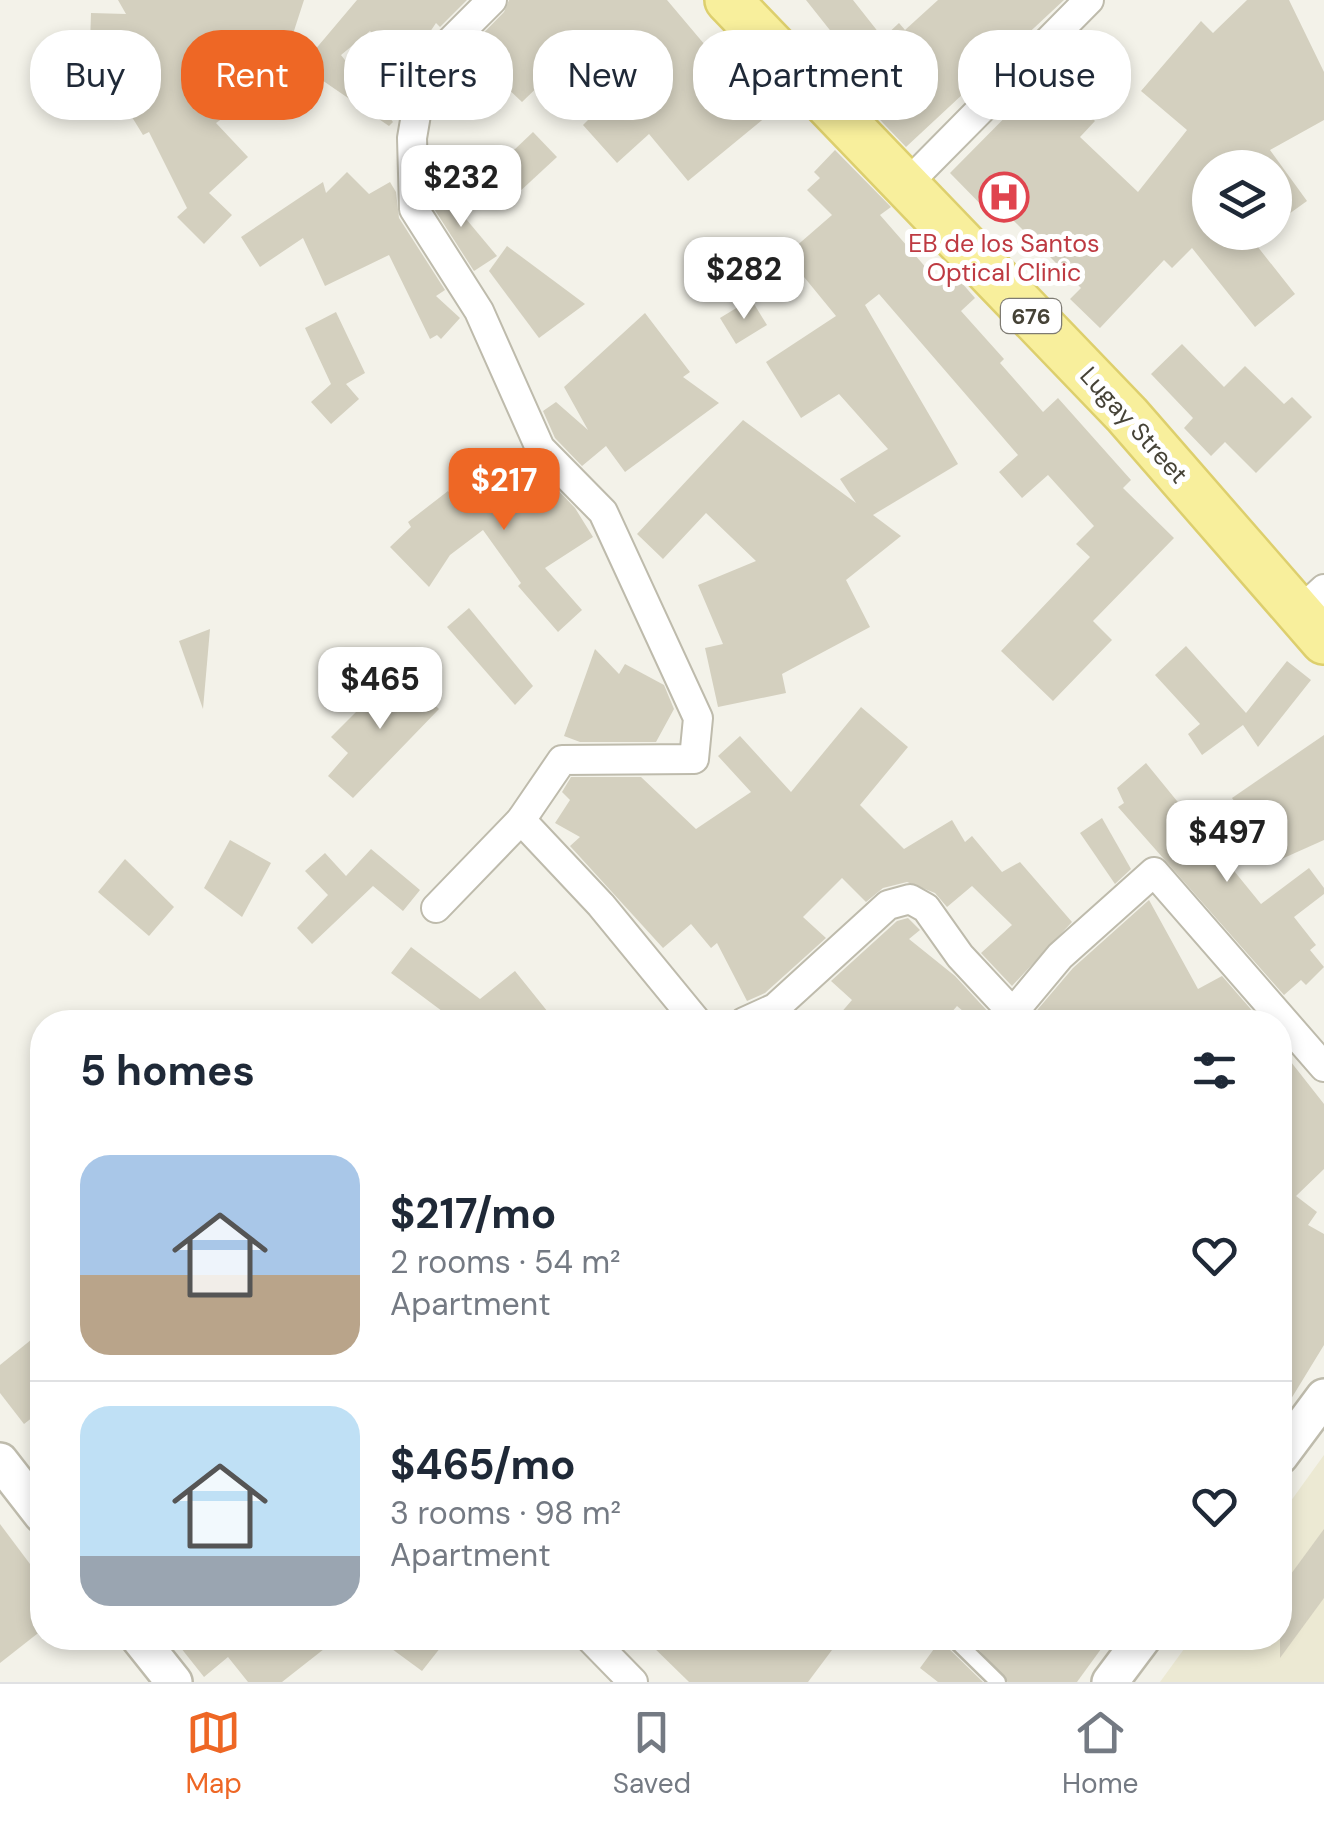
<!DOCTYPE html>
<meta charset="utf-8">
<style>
body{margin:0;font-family:"DM Sans",sans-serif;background:#f6f6f7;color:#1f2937;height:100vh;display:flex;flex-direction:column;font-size:38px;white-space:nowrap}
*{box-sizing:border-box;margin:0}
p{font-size:32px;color:#747a83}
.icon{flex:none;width:55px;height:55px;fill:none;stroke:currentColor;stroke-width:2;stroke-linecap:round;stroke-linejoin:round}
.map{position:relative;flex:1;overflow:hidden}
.details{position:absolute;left:30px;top:1010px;width:1262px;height:640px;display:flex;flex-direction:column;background:#fff;border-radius:40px;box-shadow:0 5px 15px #0003}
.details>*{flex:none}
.top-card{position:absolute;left:30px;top:30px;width:1265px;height:90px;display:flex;gap:20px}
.fabs{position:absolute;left:1192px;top:150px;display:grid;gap:20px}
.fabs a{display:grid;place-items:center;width:100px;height:100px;border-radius:50%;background:#fff;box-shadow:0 5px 15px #0003;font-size:50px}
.price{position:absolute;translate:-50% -85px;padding:0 22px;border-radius:20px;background:#fff;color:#222;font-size:32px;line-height:65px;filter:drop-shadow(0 2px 5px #0008)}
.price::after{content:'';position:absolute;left:50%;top:60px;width:30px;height:22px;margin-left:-15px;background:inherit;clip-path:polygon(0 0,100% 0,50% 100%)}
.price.current{background:#ee6725;color:#fff}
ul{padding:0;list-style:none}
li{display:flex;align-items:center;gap:30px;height:250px;padding:0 50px}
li+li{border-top:2px solid #e0e1e3}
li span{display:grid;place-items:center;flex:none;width:280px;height:200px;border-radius:30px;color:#555}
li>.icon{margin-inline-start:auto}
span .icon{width:120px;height:120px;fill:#fffc;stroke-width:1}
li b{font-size:42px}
h2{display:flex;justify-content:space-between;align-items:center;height:120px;padding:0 50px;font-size:42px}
.chip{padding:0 35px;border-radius:40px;background:#fff;box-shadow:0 5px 15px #0003;font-size:35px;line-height:90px}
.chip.current{background:#ee6725;color:#fff}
.dock{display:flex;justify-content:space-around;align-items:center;height:140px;border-top:2px solid #e0e1e3;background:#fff;font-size:28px;color:#747a83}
.dock a{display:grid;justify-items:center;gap:5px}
.dock .current{color:#ee6725}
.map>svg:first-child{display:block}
.education{fill:#ece9d3}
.building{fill:#d4d0bf}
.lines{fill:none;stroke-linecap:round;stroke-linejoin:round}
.service-casing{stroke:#bebbac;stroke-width:19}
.minor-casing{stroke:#bebbac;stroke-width:32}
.tertiary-casing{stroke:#bebbac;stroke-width:40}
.primary-casing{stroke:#ddcf6d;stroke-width:50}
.service{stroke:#fff;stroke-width:14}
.minor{stroke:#fff;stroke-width:28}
.tertiary{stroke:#fff;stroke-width:35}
.primary{stroke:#f8ef9c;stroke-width:45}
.labels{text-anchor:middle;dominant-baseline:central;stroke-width:10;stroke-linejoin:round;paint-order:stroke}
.shield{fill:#fff;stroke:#7e7b73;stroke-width:2.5}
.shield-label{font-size:22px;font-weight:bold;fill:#464337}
.health-label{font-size:25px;fill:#be3a42;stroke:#fff}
.street-label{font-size:25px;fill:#464337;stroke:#fff}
</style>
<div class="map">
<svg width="1324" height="1682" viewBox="0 0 1324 1682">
<rect width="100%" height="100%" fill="#f3f2e9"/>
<!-- education -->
<polygon class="education" points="1324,1455 1324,1682 1160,1682 1192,1638 1280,1638 1280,1516"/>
<!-- building -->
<g class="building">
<polygon points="118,0 304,0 280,74 240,92 230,113 216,123 248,157 209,193 232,215 204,244 177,217 187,208 149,132 143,135 108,78 89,77 91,13 126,14"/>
<polygon points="357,0 467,0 440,27 436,23 405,69 370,31 341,55 393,122 389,126 316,76 302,87 292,77"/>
<polygon points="509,0 667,0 705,45 710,40 733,68 729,71 767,116 688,181 649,134 617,163 583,125 591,117 551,74 522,102 467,50 504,12"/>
<polygon points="806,0 853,0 883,38 899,23 905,30 938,0 1064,0 906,147 840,78 856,63"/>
<polygon points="1247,0 1289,0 1324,72 1324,120 1270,150 1307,201 1275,224 1275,168 1210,168 1210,232 1246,232 1295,294 1255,327 1192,248 1172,268 1164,260 1100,328 1070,299 1081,288 1006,213 997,221 950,173 1041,81 1062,101 1068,94 1095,121 1080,137 1138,192 1187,130 1141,91 1201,21 1213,33"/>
<polygon points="533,132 557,157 517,194 494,169"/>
<polygon points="835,150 891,207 880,215 935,278 948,267 975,298 961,311 1004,359 1000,363 1043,412 1058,398 1131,480 1123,488 1174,538 1093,621 1112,640 1053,701 1001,651 1090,557 1076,544 1094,526 1048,475 1022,498 999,472 1018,455 879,294 865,305 958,464 873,515 901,536 846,580 870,627 782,674 786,693 718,707 705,648 723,644 698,585 756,561 706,513 663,559 637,534 743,420 856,503 840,479 888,449 839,394 801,418 766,362 836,316 786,255 832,215 807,190 820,178 814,172"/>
<polygon points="347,172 369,194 390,182 396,192 399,218 445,290 436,296 460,318 441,339 437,335 430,339 389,255 325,286 303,238 260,267 241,237 323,182 326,193"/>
<polygon points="436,183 497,256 474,271 431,204 431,187"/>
<polygon points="745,238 766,265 737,289 715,262"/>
<polygon points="507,246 585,304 539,338 489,271"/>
<polygon points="751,299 767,325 736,344 720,318"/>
<polygon points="336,312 365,373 346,384 359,399 331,424 311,402 331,384 305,328"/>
<polygon points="645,313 690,372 683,377 719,403 625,472 606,446 582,466 555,438 543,411 556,402 588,430 564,387"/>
<polygon points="1182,344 1224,387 1245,366 1284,404 1292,397 1312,417 1256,473 1225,442 1211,456 1184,428 1193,418 1151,374"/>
<polygon points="525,456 575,508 593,537 545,568 582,610 558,632 518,586 521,583 483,530 450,555 429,587 390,547 411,527 408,522 448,491 453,498"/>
<polygon points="469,608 533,686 515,705 447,627"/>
<polygon points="210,629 203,709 179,641"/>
<polygon points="1186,646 1246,713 1287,661 1311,680 1258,747 1243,725 1202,755 1188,734 1200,724 1155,675"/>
<polygon points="595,649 619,674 625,664 664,685 674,709 656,742 580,742 564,736"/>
<polygon points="398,670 439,709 353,798 328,776 348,753 331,737"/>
<polygon points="861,707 908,747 860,805 904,849 952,820 965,842 972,836 1002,872 1020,862 1072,922 1012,986 981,953 1012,925 972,886 947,907 935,893 907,882 883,888 866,902 842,878 803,917 826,938 765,993 747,1001 717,943 711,948 691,924 663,948 570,846 580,837 555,823 570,800 562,792 571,777 641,777 696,829 751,792 718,756 740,736 791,792"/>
<polygon points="1324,735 1324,840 1277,861 1232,798"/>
<polygon points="1146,763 1261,904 1309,868 1324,888 1324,894 1294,917 1316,945 1310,950 1324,967 1306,985 1301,980 1284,995 1118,807 1124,803 1117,788"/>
<polygon points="1102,818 1131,869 1115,884 1080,833"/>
<polygon points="230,840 271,863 242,917 204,888"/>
<polygon points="371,849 420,890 403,911 373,886 312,944 297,928 328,895 305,871 325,853 346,876"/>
<polygon points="125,859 174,907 149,936 98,892"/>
<polygon points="1149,900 1198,989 1222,976 1262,1022 1027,1022 1073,968"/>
<polygon points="908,918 920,930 909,939 955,976 990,1014 988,1022 976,1022 957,1006 943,1022 833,1022 852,1000 831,981 897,921"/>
<polygon points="411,947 480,999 515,971 556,1022 451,1022 454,1020 391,973"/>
<polygon points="1280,1048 1324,1104 1324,1169 1296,1196 1317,1212 1308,1225 1324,1234 1324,1345 1280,1417"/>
<polygon points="42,1331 42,1410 24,1424 0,1393 0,1365"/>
<polygon points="0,1524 42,1580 42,1630 0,1663"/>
<polygon points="1324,1529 1324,1598 1280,1658 1280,1589"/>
<polygon points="173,1638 338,1638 282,1682 248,1682 228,1657 204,1677"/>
<polygon points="377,1638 448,1638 422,1671"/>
<polygon points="644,1638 841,1638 808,1682 689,1682"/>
<polygon points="942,1638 946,1646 983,1682 938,1682 920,1668"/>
<polygon points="968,1638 1109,1638 1077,1682 1008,1682"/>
</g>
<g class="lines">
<!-- service casing -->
<g class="service-casing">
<polyline id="service" points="953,1638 998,1682"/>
</g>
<!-- minor casing -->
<g class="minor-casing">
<g id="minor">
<polyline points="906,185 1089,0"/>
<polyline points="1299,612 1324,589"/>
<polyline points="521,820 601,905 697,1022"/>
<polyline points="436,908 521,820 562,760 694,759 698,718 603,512 540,448 479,311 414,209 412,138 424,68 492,0"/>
<polyline points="744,1022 775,1008 888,905 910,899 926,908 960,956 1013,1013"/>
<polyline points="1005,1022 1060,956 1154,872 1324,1067"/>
<polyline points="590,1638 633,1682"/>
</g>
</g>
<!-- tertiary casing -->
<g class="tertiary-casing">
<g id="tertiary">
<polyline points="1280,1456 1324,1397"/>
<polyline points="0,1461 42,1515"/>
<polyline points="139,1638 174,1682"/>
<polyline points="1110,1682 1143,1638"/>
</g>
</g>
<!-- primary casing -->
<g class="primary-casing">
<polyline id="primary" points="728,0 1127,415 1324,641"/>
</g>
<!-- service -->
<use href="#service" class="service"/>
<!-- minor -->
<use href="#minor" class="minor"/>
<!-- tertiary -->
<use href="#tertiary" class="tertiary"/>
<!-- primary -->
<use href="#primary" class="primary"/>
</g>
<!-- icons -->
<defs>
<g id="hospital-ring" transform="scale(2.5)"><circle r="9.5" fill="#fff" stroke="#e0444e" stroke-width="1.5"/><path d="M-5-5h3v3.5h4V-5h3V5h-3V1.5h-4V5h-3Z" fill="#e0444e"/></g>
</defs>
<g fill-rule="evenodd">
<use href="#hospital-ring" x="1004" y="197"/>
</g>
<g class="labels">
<!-- shield labels -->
<rect class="shield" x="1001" y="299" width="60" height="34" rx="8"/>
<g class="shield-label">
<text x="1031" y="316">676</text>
</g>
<!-- health labels -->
<g class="health-label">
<text x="1004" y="243">EB de los Santos<tspan x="1004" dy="29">Optical Clinic</tspan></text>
</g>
<!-- street labels -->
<g class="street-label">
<text transform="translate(1134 425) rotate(48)">Lugay Street</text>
</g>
</g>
</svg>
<div class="fabs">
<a><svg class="icon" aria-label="layers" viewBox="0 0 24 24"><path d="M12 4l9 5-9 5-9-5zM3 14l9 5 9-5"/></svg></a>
</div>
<b class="price" style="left:461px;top:230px">$232</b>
<b class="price" style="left:744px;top:322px">$282</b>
<b class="price current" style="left:504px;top:533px">$217</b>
<b class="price" style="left:380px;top:732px">$465</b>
<b class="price" style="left:1227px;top:885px">$497</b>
<div class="top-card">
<a class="chip">Buy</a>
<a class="chip current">Rent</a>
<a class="chip">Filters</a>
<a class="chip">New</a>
<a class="chip">Apartment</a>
<a class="chip">House</a>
</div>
<section class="details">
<h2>5 homes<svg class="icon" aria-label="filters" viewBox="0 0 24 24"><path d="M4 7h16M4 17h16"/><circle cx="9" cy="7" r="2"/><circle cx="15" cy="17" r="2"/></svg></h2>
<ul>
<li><span style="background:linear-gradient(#a9c7e8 60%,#b9a48a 0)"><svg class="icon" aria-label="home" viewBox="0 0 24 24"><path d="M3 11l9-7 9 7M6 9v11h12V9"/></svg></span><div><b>$217/mo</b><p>2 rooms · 54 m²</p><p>Apartment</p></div><svg class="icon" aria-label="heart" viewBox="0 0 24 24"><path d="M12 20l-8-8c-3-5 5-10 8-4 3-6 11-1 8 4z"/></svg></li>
<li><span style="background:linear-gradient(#bfe0f5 75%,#9aa5b1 0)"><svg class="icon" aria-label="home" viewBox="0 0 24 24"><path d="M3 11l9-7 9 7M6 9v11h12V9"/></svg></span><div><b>$465/mo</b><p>3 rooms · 98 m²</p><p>Apartment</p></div><svg class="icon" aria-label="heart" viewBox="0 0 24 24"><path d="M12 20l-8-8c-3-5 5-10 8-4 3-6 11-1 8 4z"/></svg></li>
</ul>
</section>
</div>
<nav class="dock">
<a class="current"><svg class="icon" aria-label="map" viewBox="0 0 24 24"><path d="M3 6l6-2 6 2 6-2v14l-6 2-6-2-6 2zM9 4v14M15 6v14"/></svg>Map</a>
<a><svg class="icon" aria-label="saved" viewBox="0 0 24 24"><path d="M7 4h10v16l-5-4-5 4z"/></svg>Saved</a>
<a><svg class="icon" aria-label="home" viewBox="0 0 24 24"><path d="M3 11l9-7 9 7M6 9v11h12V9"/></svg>Home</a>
</nav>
